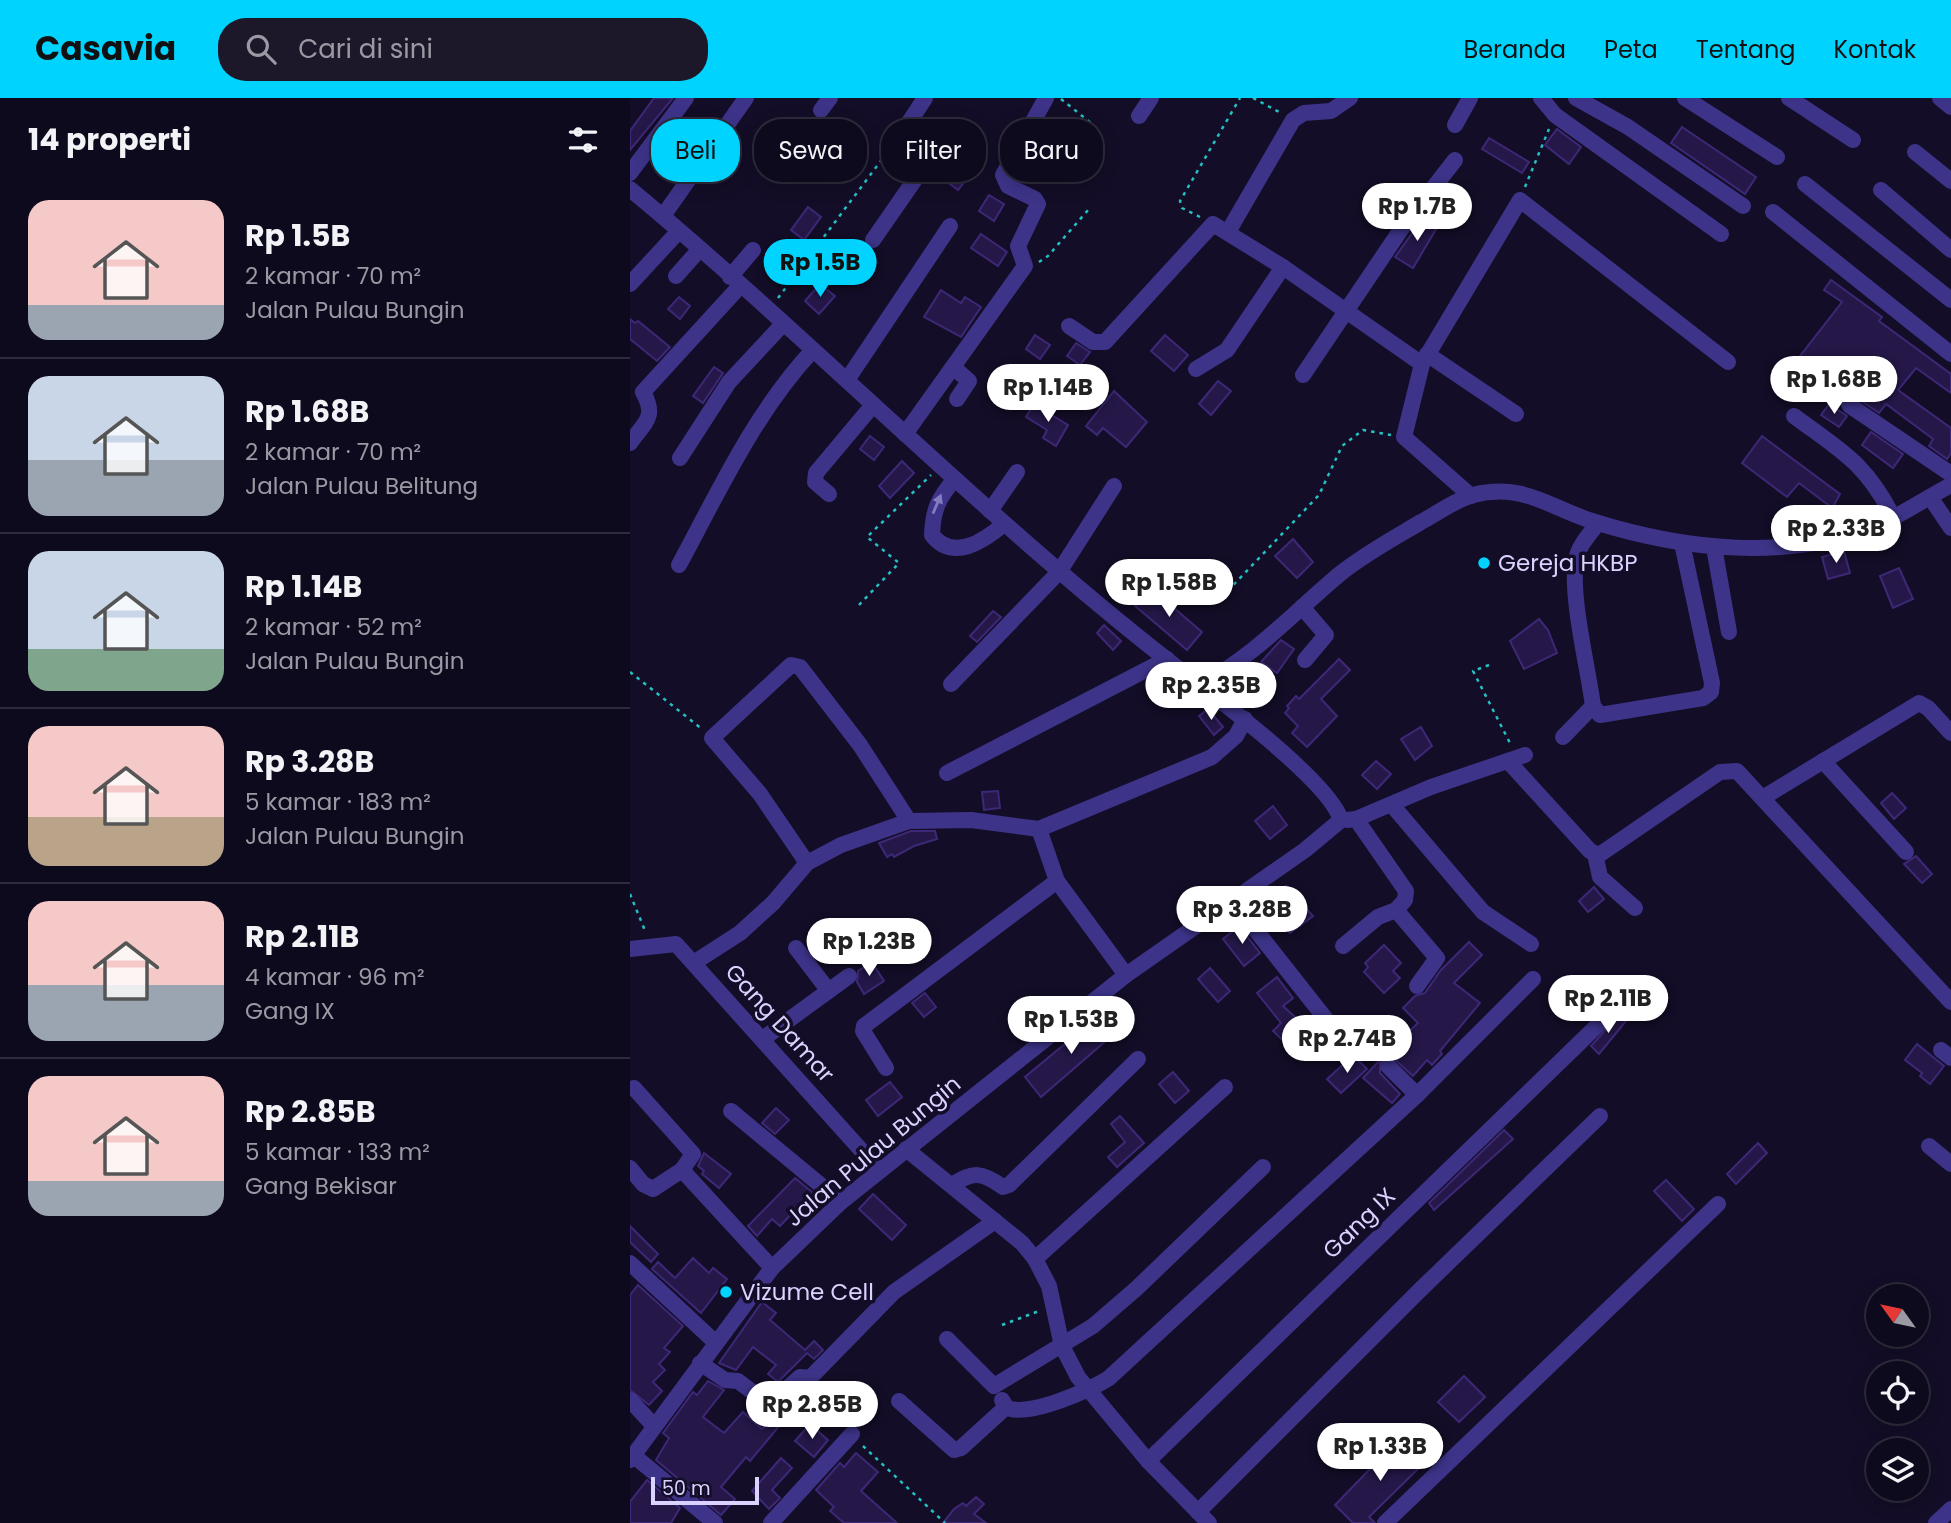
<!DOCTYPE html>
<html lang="id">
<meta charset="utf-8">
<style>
body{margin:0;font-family:Poppins,sans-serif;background:#1c182a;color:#f1f3f6;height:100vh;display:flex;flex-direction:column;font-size:26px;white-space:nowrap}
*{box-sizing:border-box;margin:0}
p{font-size:23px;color:#9b9aa4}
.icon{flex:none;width:38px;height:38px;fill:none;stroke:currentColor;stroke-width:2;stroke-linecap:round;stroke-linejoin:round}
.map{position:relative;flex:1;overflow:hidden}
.details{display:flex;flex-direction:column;background:#0e0a1d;width:630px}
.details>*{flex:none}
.guide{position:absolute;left:21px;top:21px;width:665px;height:63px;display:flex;gap:14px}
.needle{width:46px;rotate:303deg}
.controls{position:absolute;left:1236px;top:1186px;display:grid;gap:14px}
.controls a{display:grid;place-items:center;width:63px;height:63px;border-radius:50%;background:#0e0a1d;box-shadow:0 4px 18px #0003,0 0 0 2px #2e2b3b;font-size:35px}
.scale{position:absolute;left:21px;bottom:18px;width:108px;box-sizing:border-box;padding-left:7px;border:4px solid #dbd3ff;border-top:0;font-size:19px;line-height:24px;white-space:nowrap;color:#dbd3ff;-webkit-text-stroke:5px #130d27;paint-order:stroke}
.price{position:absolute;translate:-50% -60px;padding:0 16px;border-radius:24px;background:#fff;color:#222;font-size:23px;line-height:46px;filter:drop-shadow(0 2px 4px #0008)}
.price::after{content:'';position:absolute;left:50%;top:42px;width:21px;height:16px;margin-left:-10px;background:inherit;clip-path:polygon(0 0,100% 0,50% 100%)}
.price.selected{background:#00d3fe;color:#111}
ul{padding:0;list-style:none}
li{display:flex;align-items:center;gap:21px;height:175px;padding:0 28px}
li+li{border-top:2px solid #2e2b3b}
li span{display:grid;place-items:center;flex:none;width:196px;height:140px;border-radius:21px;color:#555}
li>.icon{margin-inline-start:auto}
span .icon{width:84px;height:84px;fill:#fffc;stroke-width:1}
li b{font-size:30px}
h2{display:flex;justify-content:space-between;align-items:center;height:84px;padding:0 28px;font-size:30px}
.tag{padding:0 24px;border-radius:28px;background:#0e0a1d;box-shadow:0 4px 18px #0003,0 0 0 2px #2e2b3b;font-size:24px;line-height:63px}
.tag.selected{background:#00d3fe;color:#111}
header{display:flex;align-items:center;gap:42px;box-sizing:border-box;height:98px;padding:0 35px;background:#00d3fe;color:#111}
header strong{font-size:33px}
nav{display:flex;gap:38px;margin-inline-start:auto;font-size:24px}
.search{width:490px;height:63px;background:#1c182a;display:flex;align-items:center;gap:18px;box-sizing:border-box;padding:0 24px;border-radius:28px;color:#9b9aa4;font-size:26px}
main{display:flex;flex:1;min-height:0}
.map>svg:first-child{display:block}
.building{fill:#251849;stroke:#3d2877;stroke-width:2}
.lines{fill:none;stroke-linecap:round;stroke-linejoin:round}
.path{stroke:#25c0c1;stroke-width:2.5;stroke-dasharray:3.5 5;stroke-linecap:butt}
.minor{stroke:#3d3489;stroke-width:16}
.oneway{fill:#847cbe}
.poi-dot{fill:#00d3fe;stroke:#130d27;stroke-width:2.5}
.labels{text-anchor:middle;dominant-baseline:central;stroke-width:7;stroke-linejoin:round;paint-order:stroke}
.poi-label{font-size:23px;fill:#dbd3ff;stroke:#130d27;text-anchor:start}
.street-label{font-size:23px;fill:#dbd3ff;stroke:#130d27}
</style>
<header>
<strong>Casavia</strong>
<div class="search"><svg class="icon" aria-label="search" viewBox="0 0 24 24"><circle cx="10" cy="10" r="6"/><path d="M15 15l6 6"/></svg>Cari di sini</div>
<nav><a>Beranda</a><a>Peta</a><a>Tentang</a><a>Kontak</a></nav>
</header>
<main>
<section class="details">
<h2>14 properti<svg class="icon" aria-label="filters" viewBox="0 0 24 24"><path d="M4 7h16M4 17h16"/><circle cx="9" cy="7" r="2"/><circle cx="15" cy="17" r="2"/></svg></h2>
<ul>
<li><span style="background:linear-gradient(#f6c9c9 75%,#9aa5b1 0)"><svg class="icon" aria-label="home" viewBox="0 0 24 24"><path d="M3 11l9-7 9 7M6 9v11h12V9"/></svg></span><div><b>Rp 1.5B</b><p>2 kamar · 70 m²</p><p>Jalan Pulau Bungin</p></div></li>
<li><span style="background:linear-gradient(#c9d6e8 60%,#9aa5b1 0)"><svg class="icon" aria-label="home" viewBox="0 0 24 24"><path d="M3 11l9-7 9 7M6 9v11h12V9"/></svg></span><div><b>Rp 1.68B</b><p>2 kamar · 70 m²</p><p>Jalan Pulau Belitung</p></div></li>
<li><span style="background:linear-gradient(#c9d6e8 70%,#7fa58c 0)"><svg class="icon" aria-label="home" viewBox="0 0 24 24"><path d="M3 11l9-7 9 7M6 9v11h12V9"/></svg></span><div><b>Rp 1.14B</b><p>2 kamar · 52 m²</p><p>Jalan Pulau Bungin</p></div></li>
<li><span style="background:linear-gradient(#f6c9c9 65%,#b9a48a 0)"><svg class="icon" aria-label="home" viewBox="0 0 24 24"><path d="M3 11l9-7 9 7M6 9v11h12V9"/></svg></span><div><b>Rp 3.28B</b><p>5 kamar · 183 m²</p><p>Jalan Pulau Bungin</p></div></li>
<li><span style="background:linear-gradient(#f6c9c9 60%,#9aa5b1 0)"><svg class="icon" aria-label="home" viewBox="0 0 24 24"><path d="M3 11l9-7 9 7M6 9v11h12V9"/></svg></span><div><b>Rp 2.11B</b><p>4 kamar · 96 m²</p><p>Gang IX</p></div></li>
<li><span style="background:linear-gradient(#f6c9c9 75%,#9aa5b1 0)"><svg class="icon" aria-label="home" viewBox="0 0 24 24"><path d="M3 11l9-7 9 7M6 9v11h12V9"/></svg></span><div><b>Rp 2.85B</b><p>5 kamar · 133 m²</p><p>Gang Bekisar</p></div></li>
</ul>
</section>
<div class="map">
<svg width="1321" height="1425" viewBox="0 0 1321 1425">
<rect width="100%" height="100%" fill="#130d27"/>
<!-- building -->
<g class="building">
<polygon points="24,0 43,0 0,52 0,33"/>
<polygon points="1052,29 1126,79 1115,96 1041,45"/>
<polygon points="927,31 951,49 939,66 915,47"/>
<polygon points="859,40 899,64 892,75 852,51"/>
<polygon points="336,63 345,70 328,92 319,85"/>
<polygon points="359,97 374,106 364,123 349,113"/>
<polygon points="178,109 191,119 174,142 161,132"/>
<polygon points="793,120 808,128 783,170 765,159"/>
<polygon points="351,136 377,154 368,168 341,150"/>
<polygon points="1201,182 1252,219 1249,223 1321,276 1321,295 1286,270 1268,292 1321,330 1321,355 1317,361 1299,348 1303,341 1256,306 1249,315 1224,298 1231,289 1206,269 1191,289 1163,267 1212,204 1194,192"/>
<polygon points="190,186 205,198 189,216 175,203"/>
<polygon points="311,192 331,205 335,199 351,209 331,239 294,219"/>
<polygon points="49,199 60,208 50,221 38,211"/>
<polygon points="0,221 5,225 8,223 40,249 27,263 0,241"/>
<polygon points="405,237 420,247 410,261 396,251"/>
<polygon points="535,237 558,257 544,273 521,253"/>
<polygon points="446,245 460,254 450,267 437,258"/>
<polygon points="84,269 93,275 73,305 63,298"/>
<polygon points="588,283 601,293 581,317 569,306"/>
<polygon points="484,293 517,324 496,349 473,330 467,337 456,328"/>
<polygon points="404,306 438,327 426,348 413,340 417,332 396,319"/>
<polygon points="1199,306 1217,318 1209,329 1191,317"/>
<polygon points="1241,334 1273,356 1263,370 1232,347"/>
<polygon points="240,338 254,349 244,362 230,351"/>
<polygon points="1132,338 1210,396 1204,407 1201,409 1169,385 1157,399 1112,365"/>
<polygon points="272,363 284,375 260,400 249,388"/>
<polygon points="663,441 683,464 667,480 645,458"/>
<polygon points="1214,453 1220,475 1198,481 1192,459"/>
<polygon points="1269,470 1283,501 1263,510 1250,478"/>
<polygon points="521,490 572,534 557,552 505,508"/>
<polygon points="363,513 371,519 347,544 340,538"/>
<polygon points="909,521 918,532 927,555 894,571 880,543"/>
<polygon points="474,527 491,543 483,552 467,535"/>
<polygon points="651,542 664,551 647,575 631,564"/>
<polygon points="709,561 720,572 691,601 707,618 677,649 662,635 668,628 655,615 659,610 657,608 666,598 669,601"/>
<polygon points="578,611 593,629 584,637 569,618"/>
<polygon points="791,629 802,648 785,662 771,641"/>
<polygon points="746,663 761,676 747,691 732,677"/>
<polygon points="368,693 370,710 354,712 352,694"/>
<polygon points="1262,695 1276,710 1264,721 1251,705"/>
<polygon points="643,708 657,727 640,741 625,723"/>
<polygon points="281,733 305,733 307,741 284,748 264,759 262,756 257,759 249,745"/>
<polygon points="1286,758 1302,776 1292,785 1274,766"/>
<polygon points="656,788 683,818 660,835 652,824 655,822 639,802"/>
<polygon points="964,789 974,801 958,814 949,803"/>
<polygon points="609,828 630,855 614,868 593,841"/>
<polygon points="839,844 852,857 824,885 850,905 810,953 812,956 802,967 797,962 783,978 761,958 751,960 788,925 773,910 785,898 795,895 811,872"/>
<polygon points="754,847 771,865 763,873 770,880 754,895 734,874 738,869 735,865"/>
<polygon points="242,864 254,883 234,896 227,884 228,873"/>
<polygon points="580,870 600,893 588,904 568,881"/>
<polygon points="647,879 663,900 653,908 677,930 659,948 643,933 651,925 627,895"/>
<polygon points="295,895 306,909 294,919 282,905"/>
<polygon points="481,916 492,929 411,999 395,979 443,939 447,943"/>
<polygon points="989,917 996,923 969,956 961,948"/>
<polygon points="1287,946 1314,968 1300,986 1290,978 1292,975 1275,962"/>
<polygon points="727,961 737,971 711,995 697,981 717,963"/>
<polygon points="750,962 750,975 770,996 762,1005 733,980"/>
<polygon points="543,974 559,993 545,1005 529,986"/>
<polygon points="260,984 272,999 248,1018 236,1002"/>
<polygon points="146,1010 159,1022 145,1036 132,1025"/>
<polygon points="490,1018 514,1045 487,1069 478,1059 495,1044 481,1026"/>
<polygon points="874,1032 883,1041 804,1112 799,1105"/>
<polygon points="1128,1045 1137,1055 1106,1086 1097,1076"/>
<polygon points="74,1055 101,1076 89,1090 72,1076 74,1073 68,1068"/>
<polygon points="165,1080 182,1094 150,1128 142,1121 127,1138 118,1128"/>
<polygon points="1036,1082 1064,1111 1052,1123 1024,1093"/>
<polygon points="243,1096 276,1127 262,1142 229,1111"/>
<polygon points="0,1128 28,1156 21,1164 0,1144"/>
<polygon points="63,1160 79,1175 83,1170 97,1181 71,1215 22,1171 28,1164 45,1180"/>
<polygon points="8,1187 53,1228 34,1250 40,1254 29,1266 35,1272 23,1284 32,1293 19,1307 0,1292 0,1197"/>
<polygon points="132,1204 146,1215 140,1222 175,1252 184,1243 193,1252 184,1261 177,1255 148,1284 138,1276 146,1267 123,1249 106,1272 89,1265"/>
<polygon points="834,1278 855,1299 829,1324 808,1304"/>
<polygon points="78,1283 94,1292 73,1319 94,1335 113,1314 132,1331 165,1298 171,1302 120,1363 116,1359 91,1389 105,1401 91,1417 26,1362 39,1340 33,1335 63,1294 67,1297"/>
<polygon points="180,1326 198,1342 184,1359 165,1343"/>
<polygon points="770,1340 795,1364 739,1419 745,1425 723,1425 705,1407"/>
<polygon points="226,1355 248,1374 231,1393 267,1425 214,1425 200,1413 204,1409 186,1392 210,1365 214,1369"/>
<polygon points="151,1360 162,1370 142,1392 150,1400 139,1411 122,1393"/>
<polygon points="17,1382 50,1410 41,1425 0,1425 0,1404"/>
<polygon points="346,1399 354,1406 344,1416 356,1425 313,1425 324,1411 333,1405 336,1408"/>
</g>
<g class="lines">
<!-- path -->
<g class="path">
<polyline points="623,0 651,15"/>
<polyline points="431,1 461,25 442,63"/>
<polyline points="895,89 919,31"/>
<polyline points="570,119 552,110 550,103 610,0"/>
<polyline points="409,164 418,158 459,111"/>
<polyline points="148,200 268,40"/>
<polyline points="592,499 689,397 712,348 733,332 761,337"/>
<polyline points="229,507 269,465 237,439 301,377"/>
<polyline points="859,567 843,573 881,647"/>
<polyline points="0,574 72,631"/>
<polyline points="0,796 16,835"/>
<polyline points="372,1227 409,1213"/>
<polyline points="233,1348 315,1425"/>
</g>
<!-- minor -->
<g class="minor">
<polyline points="911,0 925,17 1091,136"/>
<polyline points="946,0 998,29 1113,108"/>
<polyline points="1055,0 1147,59"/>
<polyline points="1159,0 1223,42"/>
<polyline points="1310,0 1321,9"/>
<polyline points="191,12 200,0"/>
<polyline points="509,18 521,0"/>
<polyline points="825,27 840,0"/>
<polyline points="1285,54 1321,83"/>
<polyline points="0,75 56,0"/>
<polyline points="1175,86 1321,202"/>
<path d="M0,91C193,251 367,433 567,585C600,610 700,686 711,722L675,752L496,877L211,1104L142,1170L0,1362"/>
<polyline points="1251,92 1321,152"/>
<polyline points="1143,114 1321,256"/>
<polyline points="33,118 116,0"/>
<polyline points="598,134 663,22 674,15 701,13 720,0"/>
<polyline points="243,142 304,54 301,44 276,29 295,0"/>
<polyline points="46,178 70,151"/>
<polyline points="100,179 123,152"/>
<polyline points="0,186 49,133"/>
<polyline points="439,228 463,244 475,244 583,126 653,169 792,266"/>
<polyline points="797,256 886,316"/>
<polyline points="323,269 339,283 327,301"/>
<polyline points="566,271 597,252 653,169"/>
<polyline points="673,277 772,130 825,62"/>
<polyline points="217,282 320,128"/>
<polyline points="1219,307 1321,376"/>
<path d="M1164,318C1211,353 1236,365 1263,419"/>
<polyline points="275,336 395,168 388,148 408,106 405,101 378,88 373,77 416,0"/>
<path d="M0,345C15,324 27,319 13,294L110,188"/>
<polyline points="50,360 99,284 153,226"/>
<path d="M325,381C308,400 303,412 302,437C323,464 354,443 374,426"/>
<polyline points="199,396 185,384 186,375 243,307"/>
<polyline points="841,398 774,339 792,266 890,102 1098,264"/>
<polyline points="1300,399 1321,430"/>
<polyline points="360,413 387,374"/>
<path d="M968,425C960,436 948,448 946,462C940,499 958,569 963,608L970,617L1073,600L1081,594L1082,585L1052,445"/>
<polyline points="1084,449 1099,534"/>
<path d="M49,467C89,393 125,314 183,252"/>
<polyline points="672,509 696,537 675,562"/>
<polyline points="321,586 429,474 484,388"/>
<path d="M570,587C625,558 664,514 711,475C736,455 764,440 791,424C808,415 825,402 843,397C893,384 920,410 965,424C1055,452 1156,463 1246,428C1272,417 1296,400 1321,387"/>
<polyline points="933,639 963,608"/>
<polyline points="878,663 960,753 969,757 1090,674 1107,673 1321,904"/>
<polyline points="1193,663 1276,754"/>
<polyline points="317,675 537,561"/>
<polyline points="1134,699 1289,605 1298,610 1321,635"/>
<polyline points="762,707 853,814 901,846"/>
<polyline points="726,721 776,793 775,802 766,812 807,860 787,888"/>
<polyline points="717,722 726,721 801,689 895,657"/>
<polyline points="409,731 427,783 496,877"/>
<polyline points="965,756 970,779 1005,810"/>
<polyline points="177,765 130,696 82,640 161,567 170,569 230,647 279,723"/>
<polyline points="602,802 721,953"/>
<polyline points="713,848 748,819 766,812"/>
<polyline points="166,850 198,892"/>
<polyline points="0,851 46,846 249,1072"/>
<polyline points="65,864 110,835 143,805 177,765 211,747 279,723 341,722 409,731 582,659 606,638 615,621"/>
<polyline points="134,940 219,878"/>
<polyline points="1311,952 1321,960"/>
<polyline points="758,968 787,997"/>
<polyline points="256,970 233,933 234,928 427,783"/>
<polyline points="101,1013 211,1104"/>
<polyline points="1299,1048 1321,1066"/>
<polyline points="276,1051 392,1145 405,1161 419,1188 432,1248 448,1279 518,1363 579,1425"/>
<polyline points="0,1070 13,1086 23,1091 52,1072 63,1056 4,990"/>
<polyline points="52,1072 142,1170"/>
<path d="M322,1087C343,1073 352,1074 373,1089L379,1087L508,961"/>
<polyline points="405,1161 595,989"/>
<polyline points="0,1165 85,1244"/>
<polyline points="317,1241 364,1288 463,1228 507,1190 633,1069"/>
<polyline points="70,1265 95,1282 108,1283 133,1302 142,1304 170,1279 180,1280 264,1194 365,1123"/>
<polyline points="0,1302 24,1328"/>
<polyline points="269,1303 324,1352 331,1350 376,1309 372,1302"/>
<path d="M376,1309C395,1321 461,1292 479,1280L787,997L903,881"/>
<polyline points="4,1358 85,1425"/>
<polyline points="518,1363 974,921"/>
<polyline points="568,1414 791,1191 970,1018"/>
<polyline points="141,1425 222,1336"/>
<polyline points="755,1425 1088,1106"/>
<polyline points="1306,1425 1321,1411"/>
</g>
</g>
<!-- one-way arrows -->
<defs><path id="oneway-solid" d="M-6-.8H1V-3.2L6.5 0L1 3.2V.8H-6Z" transform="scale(1.75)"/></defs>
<use class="oneway" href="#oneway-solid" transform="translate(307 406) rotate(-67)"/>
<!-- markers -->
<g class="poi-dot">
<circle cx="854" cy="465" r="7"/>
<circle cx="96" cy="1194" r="7"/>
</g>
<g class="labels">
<!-- poi labels -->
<g class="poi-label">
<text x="868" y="465">Gereja HKBP</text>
<text x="110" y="1194">Vizume Cell</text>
</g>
<!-- street labels -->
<g class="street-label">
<text transform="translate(150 925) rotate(48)">Gang Damar</text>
<text transform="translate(243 1053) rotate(-40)">Jalan Pulau Bungin</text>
<text transform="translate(729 1125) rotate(-44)">Gang IX</text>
</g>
</g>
</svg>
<div class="controls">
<a><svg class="needle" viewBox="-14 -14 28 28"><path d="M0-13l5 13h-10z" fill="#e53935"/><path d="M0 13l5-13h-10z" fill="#9b9aa4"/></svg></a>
<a><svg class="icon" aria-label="locate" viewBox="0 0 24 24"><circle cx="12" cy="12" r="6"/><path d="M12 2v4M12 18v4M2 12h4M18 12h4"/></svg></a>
<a><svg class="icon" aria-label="layers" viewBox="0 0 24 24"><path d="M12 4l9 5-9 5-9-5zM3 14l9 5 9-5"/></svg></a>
</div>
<div class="scale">50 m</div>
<b class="price" style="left:787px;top:145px">Rp 1.7B</b>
<b class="price selected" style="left:190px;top:201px">Rp 1.5B</b>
<b class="price" style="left:1204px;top:318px">Rp 1.68B</b>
<b class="price" style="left:418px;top:326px">Rp 1.14B</b>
<b class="price" style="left:1206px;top:467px">Rp 2.33B</b>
<b class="price" style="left:539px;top:521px">Rp 1.58B</b>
<b class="price" style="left:581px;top:624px">Rp 2.35B</b>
<b class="price" style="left:612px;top:848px">Rp 3.28B</b>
<b class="price" style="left:239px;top:880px">Rp 1.23B</b>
<b class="price" style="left:978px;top:937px">Rp 2.11B</b>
<b class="price" style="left:441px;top:958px">Rp 1.53B</b>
<b class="price" style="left:717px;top:977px">Rp 2.74B</b>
<b class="price" style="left:182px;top:1343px">Rp 2.85B</b>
<b class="price" style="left:750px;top:1385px">Rp 1.33B</b>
<div class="guide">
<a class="tag selected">Beli</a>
<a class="tag">Sewa</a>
<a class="tag">Filter</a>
<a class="tag">Baru</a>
</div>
</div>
</main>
